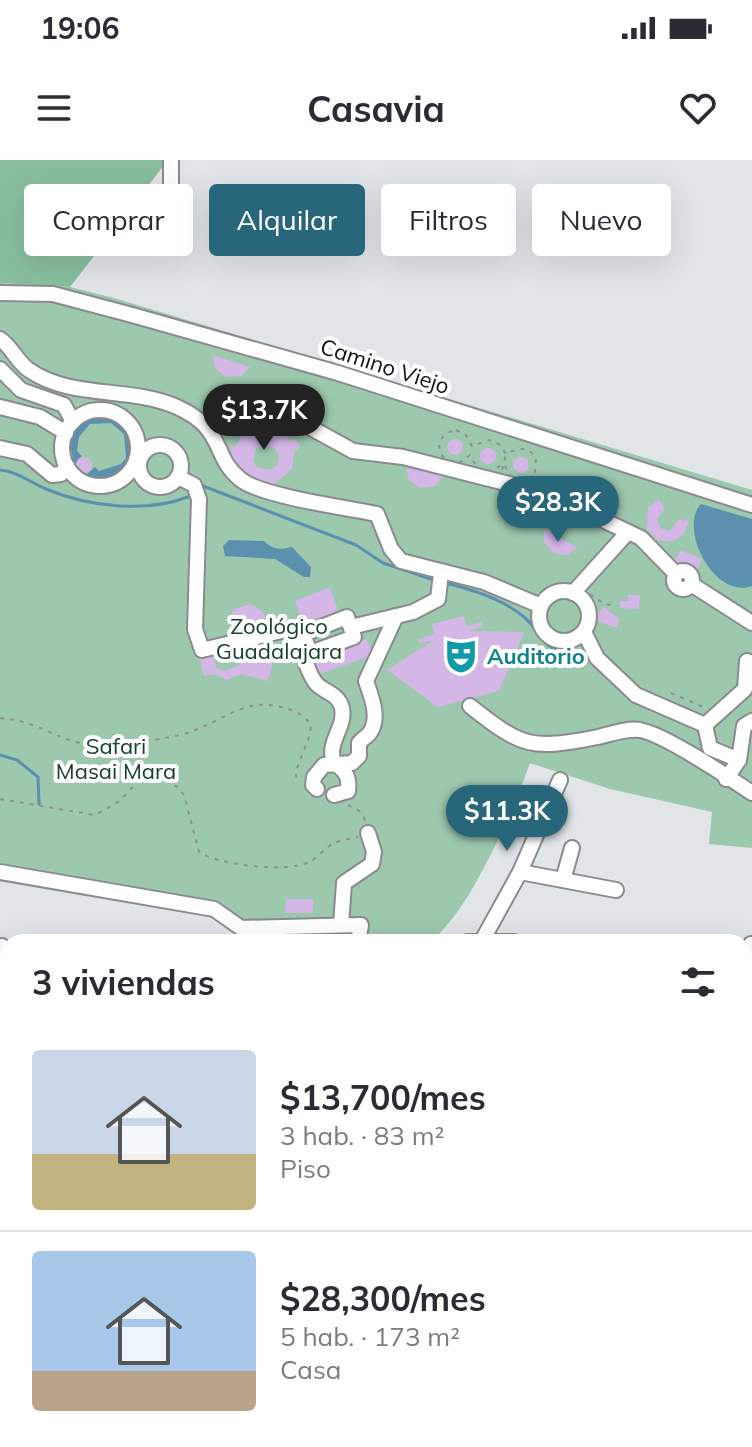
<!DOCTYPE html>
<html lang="es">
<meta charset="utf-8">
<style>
body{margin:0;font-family:Mulish,sans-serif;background:#f7f7f7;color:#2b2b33;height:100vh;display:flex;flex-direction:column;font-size:30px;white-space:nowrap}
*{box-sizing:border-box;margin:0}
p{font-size:26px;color:#7c7c81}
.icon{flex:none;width:44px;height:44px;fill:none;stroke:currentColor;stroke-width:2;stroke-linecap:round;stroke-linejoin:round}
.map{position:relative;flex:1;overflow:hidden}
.sheet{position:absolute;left:0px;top:774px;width:752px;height:514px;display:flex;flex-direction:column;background:#fff;border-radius:24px 24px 0 0;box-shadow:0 8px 32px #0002}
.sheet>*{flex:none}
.guide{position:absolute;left:24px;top:24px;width:704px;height:72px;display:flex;gap:16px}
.price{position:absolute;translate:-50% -68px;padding:0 18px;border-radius:28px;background:#28667c;color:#fff;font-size:26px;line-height:52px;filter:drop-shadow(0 2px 4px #0008)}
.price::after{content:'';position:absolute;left:50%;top:48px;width:24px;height:18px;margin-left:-12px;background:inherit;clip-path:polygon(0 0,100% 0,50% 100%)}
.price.current{background:#222;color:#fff}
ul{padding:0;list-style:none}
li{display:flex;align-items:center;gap:24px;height:200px;padding:0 32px}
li+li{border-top:2px solid #e1e1e2}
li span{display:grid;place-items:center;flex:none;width:224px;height:160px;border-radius:8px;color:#555}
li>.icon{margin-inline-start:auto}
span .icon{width:96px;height:96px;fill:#fffc;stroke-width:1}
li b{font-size:34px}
h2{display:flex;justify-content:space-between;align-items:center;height:96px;padding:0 32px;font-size:34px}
.tag{padding:0 28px;border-radius:8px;background:#fff;box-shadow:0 8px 32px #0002;font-size:28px;line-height:72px}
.tag.current{background:#28667c;color:#fff}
.status{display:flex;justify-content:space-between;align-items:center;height:56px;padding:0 40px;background:#fff;direction:ltr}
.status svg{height:22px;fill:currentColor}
header{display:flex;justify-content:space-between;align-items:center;height:104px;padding:0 32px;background:#fff;font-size:36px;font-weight:700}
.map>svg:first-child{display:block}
.education{fill:#ddd7ed}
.green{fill:#9cc8ae}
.forest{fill:#88be9e}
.water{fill:#5c90af}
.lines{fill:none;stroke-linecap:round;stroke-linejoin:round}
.stream{stroke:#5c90af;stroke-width:3}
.building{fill:#d4b7e7;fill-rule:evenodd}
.minor-casing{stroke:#898b8e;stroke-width:18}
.path{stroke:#8f9193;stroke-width:2;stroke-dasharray:4 6;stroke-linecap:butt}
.minor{stroke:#fff;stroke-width:14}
.labels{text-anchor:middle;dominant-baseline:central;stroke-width:8;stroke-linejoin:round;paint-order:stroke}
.street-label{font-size:22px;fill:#0e0f10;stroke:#fff}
.park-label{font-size:22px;fill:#16412b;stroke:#fff}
.culture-label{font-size:22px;font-weight:bold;fill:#0d838f;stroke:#fff;text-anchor:start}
</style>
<div class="status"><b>19:06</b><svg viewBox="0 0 49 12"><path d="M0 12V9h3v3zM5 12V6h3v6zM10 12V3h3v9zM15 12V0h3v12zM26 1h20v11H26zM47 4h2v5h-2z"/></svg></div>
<header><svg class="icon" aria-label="menu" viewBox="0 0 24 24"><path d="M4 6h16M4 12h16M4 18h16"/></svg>Casavia<svg class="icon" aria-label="heart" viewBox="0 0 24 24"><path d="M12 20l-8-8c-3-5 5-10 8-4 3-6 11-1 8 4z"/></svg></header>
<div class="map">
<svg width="752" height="1287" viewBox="0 0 752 1287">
<rect width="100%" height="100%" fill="#e2e5e8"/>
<!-- education -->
<polygon class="education" points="0,801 8,801 8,981 0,979"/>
<!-- green -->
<g class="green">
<path d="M0,123L70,127L114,138L752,330V688L709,684L712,652L610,629L530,603C514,648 468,756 429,782H255L213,752L0,715Z"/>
<polygon points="0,979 8,981 8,1124 0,1177"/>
<polygon points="744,1094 752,1096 752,1251 744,1250"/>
</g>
<!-- forest -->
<polygon class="forest" points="0,0 168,0 70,127 0,123"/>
<!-- water -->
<g class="water">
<path d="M103,255C156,265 134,336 85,316L95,307L99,311L121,304L126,298L124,274L111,263L90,264L79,277L77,291L82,296L74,305L70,283L81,262Z"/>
<path d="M701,344L752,359V426C713,440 678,367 701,344Z"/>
<path d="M229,380L264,381C273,390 281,390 292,387L311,407L310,417H304L275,399L225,396L223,386Z"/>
</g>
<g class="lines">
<!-- stream -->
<g class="stream">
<path d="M0,310C16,311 32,323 46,329C89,347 145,353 188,337"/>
<polyline points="203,326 356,385 383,403 431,419"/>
<path d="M449,424C474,430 504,440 524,457C544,474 538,488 570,494"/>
<polyline points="0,595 17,600 38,617 39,644"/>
</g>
</g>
<!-- building -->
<g class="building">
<polygon points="213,195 250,207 241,216 226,217 215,208"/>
<path d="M249,257L261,260L257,266L263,270L274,259L283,262L282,270L289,280L296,279L300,286L294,292L292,309L274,324L265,325L237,310L235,304L230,305L231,285L235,287L241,277L239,271ZM264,285L275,288L279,296L278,304L271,310L258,308L253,301L256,289Z"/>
<circle cx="455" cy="287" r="8"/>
<circle cx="488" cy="296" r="8"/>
<circle cx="521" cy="305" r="8"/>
<circle cx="84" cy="305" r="8"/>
<polygon points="406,308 414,309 443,316 435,326 420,328 409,320"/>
<polygon points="659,339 665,350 657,358 660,368 670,371 679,359 689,361 684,374 672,382 657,380 647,369 648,348"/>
<polygon points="544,369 578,388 567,395 553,393 544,382"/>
<polygon points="680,390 702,399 696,413 674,405"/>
<polygon points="330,427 339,453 303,465 295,441"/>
<polygon points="628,435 640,435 639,449 620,448 620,441 628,441"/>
<polygon points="249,444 261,450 266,458 235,466 234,462 228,463 233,450"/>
<polygon points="604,447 619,459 617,468 594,460"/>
<polygon points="464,456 466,466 481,462 482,467 468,471 524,472 499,531 438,547 387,510 434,480 420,483 418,480 434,474 432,464"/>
<polygon points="367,479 373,495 306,519 300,503"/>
<polygon points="212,491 217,508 225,511 241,504 244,495 273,502 268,521 241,514 227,520 214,514 204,516 199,495"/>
<polygon points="286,739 313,739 313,753 285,753"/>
<polygon points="744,927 752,929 752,942 748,941 745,952 752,953 752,966 744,965"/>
<polygon points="744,1252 752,1254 747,1287 701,1287 703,1280 744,1280"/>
<polygon points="612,1280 626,1280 630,1284 631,1280 643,1280 641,1287 611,1287"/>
</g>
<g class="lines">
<!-- minor casing -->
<g class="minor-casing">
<g id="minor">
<polyline points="171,37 171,0"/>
<polyline points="0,133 53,134 132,155 338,213 752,345"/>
<path d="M0,179C12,187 17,202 29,210C72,240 131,226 177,247C226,269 211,295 240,319C260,336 347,348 377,354L391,389L401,401L484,422L541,446"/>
<polyline points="0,209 21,230 64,245 73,262"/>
<polyline points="0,247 40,257 66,273"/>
<circle cx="100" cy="288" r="38"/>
<polyline points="209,266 239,251 257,250 304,264 353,291 403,297 548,334 641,378 676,414"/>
<circle cx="160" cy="306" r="21"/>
<polyline points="0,288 27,294 52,315 61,314 67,306"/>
<path d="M178,317L194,325L199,339L195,469L202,490L294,468C301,485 305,508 315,522C323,533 338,532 342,548C346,568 326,582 334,603C345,610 350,617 348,631L334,635"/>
<circle cx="683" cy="420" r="9"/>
<polyline points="691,424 752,463"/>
<circle cx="564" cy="456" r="25"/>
<polyline points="573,433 628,372"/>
<polygon points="347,457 354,477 310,493 303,474"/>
<polyline points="351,467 413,452 438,439 441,413"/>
<polyline points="584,472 597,498 636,535 705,565 745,529 747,501 752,503"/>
<path d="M470,546C523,588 531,590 598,577C610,574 627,568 640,570C666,575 728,617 752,633"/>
<polyline points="705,565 710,588 739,600"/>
<polyline points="726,619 739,600 744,566 752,561"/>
<path d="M317,629L313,625L314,617L324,605L352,603L359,596V583C362,579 366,577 369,574C381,559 371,536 366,521L396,456"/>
<polyline points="0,712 214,749 241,768 361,765 358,782"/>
<polyline points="520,712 616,730"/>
<polyline points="563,720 572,688"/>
<polyline points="341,765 344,723 372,704 374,692 368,673"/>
<polyline points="483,779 520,712 560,620"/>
<polyline points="467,782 515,782"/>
<polyline points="751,784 752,817"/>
<polyline points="2,786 3,802 8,802"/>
<polyline points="744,830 752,834"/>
<polyline points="744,916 752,918"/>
<polyline points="744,1032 752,1007"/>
<polyline points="0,1181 8,1182"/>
<polyline points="0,1221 8,1223"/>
<polyline points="679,1280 683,1287"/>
<polyline points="142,1287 144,1280"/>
<polyline points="238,1287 240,1280"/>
<polyline points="377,1287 380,1280"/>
<polyline points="555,1287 557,1280"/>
<polyline points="592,1287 593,1280"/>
<polyline points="657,1287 662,1280"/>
</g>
</g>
<!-- path -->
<g class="path">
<path d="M456,270L466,275L472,286L489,280L499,284L506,294C518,288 527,286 536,297L535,313L522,321L512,318L504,304L488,312L478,309L470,295L461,302L446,300C434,288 439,273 456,270Z"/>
<polyline points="502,310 506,294"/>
<polyline points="590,434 604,444 617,446"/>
<polyline points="671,533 703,547"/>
<path d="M0,558C35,561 45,573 76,582C106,590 150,581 180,575C206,569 230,550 255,545C272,543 302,549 311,565L310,575L295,613L299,623"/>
<path d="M0,639L95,655L120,641L138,621L158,618L178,627L184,635L199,692C218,705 287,713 309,702C318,698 324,688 334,683C341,680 350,679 358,677"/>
<polyline points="348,645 361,652 366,662"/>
</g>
<!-- minor -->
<use href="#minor" class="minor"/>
</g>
<!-- icons -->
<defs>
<g id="theatre-bare" transform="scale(2.76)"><path d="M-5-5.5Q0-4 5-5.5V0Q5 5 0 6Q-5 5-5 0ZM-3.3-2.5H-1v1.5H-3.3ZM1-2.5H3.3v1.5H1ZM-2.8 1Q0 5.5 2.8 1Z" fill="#0f9aa8" stroke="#fff" stroke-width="2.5" paint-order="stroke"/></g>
</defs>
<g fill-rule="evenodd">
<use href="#theatre-bare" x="461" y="496"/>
</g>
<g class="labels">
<!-- street labels -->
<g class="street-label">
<text transform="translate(385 206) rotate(18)">Camino Viejo</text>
</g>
<!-- park labels -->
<g class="park-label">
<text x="279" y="466">Zoológico<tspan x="279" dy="25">Guadalajara</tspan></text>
<text x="116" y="586">Safari<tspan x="116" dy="25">Masai Mara</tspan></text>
</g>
<!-- culture labels -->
<g class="culture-label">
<text x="487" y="496">Auditorio</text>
</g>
</g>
</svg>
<b class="price current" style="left:264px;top:292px">$13.7K</b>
<b class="price" style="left:558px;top:384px">$28.3K</b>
<b class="price" style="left:507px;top:693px">$11.3K</b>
<div class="guide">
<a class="tag">Comprar</a>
<a class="tag current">Alquilar</a>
<a class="tag">Filtros</a>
<a class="tag">Nuevo</a>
</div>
<section class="sheet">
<h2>3 viviendas<svg class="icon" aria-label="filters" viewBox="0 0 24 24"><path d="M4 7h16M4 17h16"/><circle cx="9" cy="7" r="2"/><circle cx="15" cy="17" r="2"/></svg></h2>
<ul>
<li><span style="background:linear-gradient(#c9d6e8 65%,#c2b280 0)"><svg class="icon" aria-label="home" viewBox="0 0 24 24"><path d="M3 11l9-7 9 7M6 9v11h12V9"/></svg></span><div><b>$13,700/mes</b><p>3 hab. · 83 m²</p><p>Piso</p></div></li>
<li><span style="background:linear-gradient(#a9c7e8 75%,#b9a48a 0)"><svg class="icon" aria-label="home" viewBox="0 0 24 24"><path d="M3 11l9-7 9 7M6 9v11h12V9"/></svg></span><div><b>$28,300/mes</b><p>5 hab. · 173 m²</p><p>Casa</p></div></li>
</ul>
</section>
</div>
